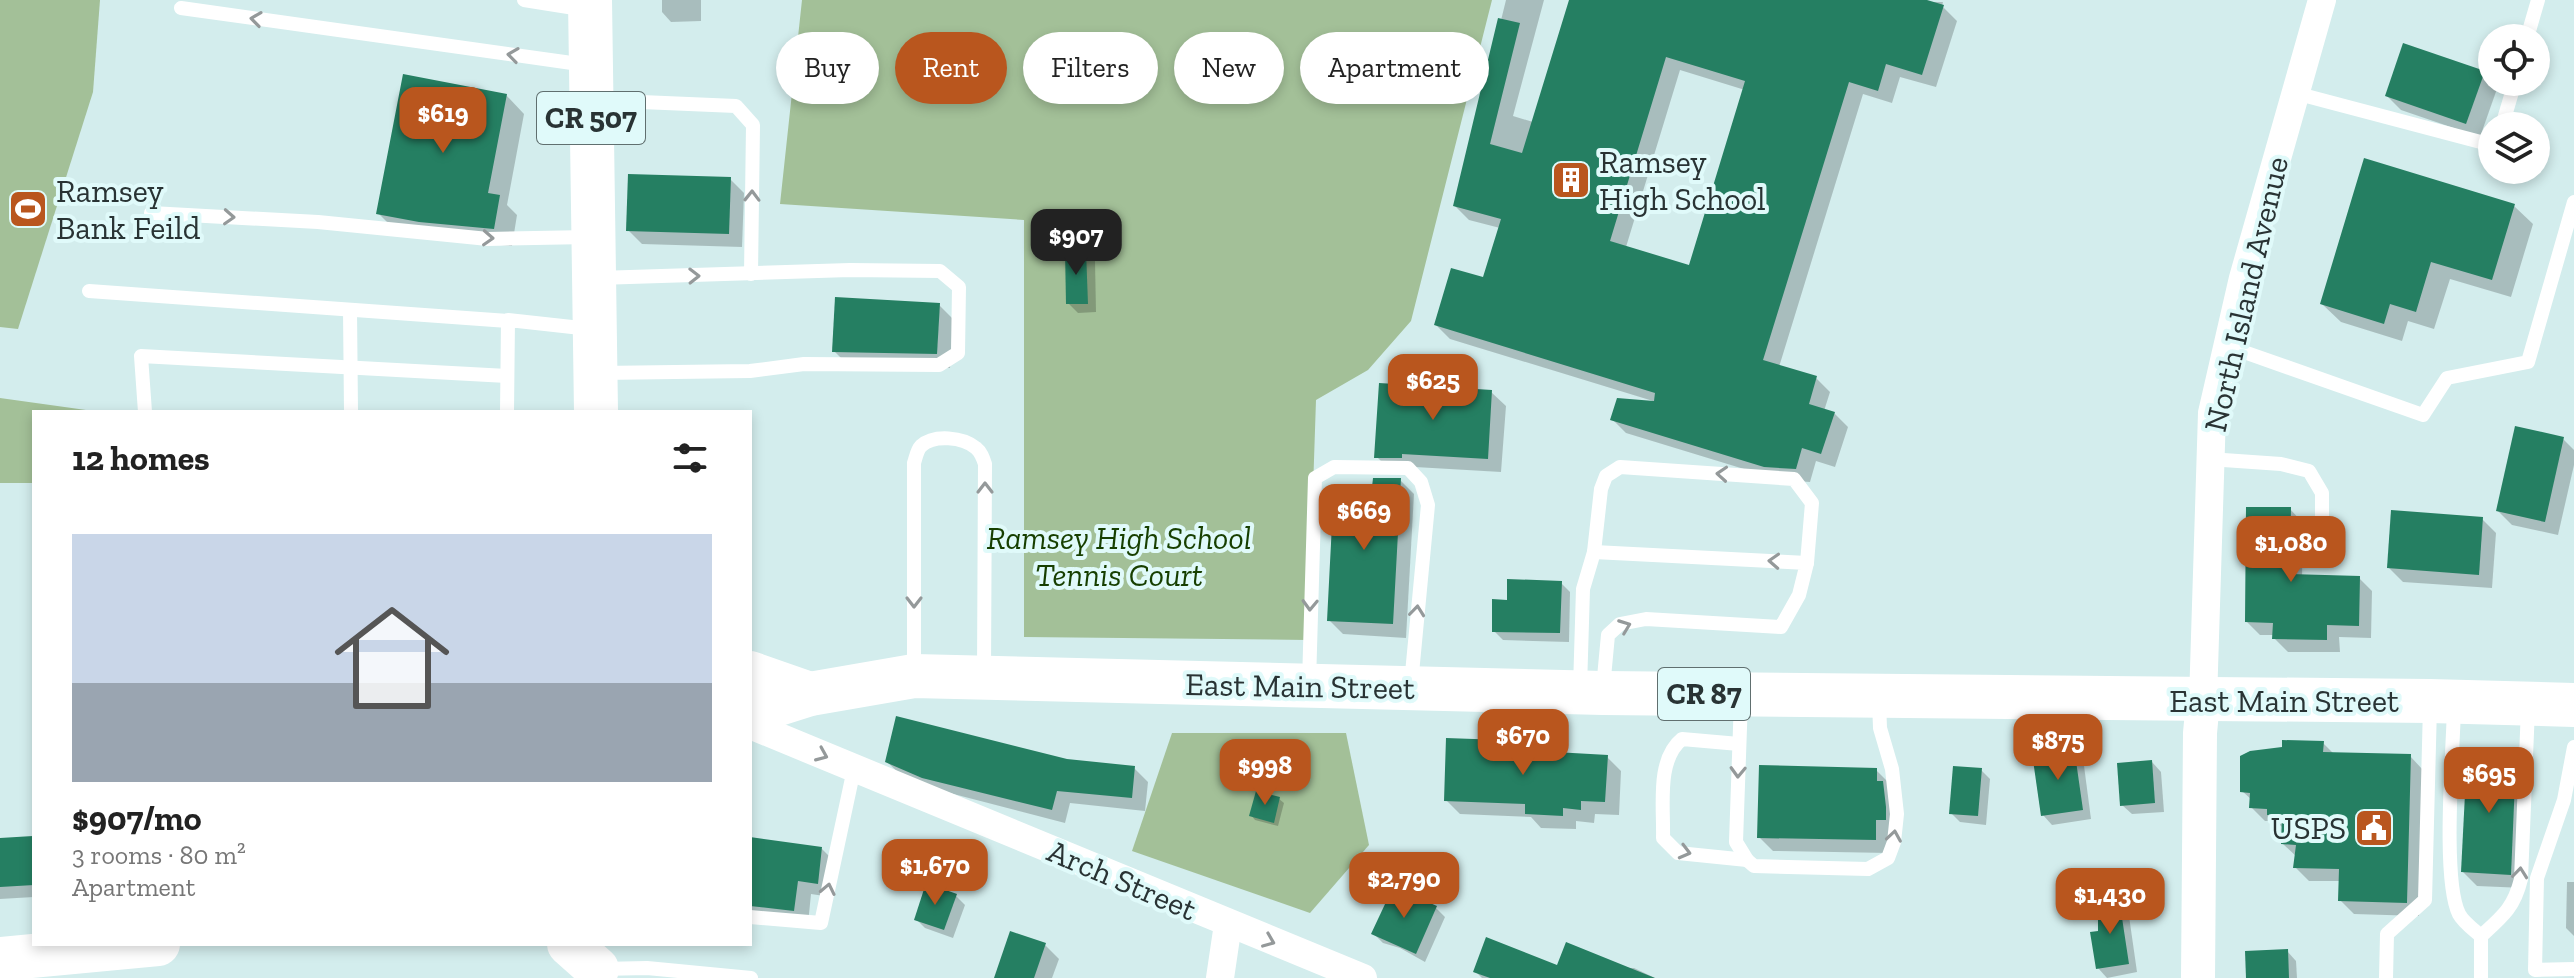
<!DOCTYPE html>
<meta charset="utf-8">
<style>
body{margin:0;font-family:"Zilla Slab",serif;background:#f2f2f2;color:#222;height:100vh;display:flex;flex-direction:column;font-size:30px;white-space:nowrap}
*{box-sizing:border-box;margin:0}
p{font-size:26px;color:#767676}
.icon{flex:none;width:44px;height:44px;fill:none;stroke:currentColor;stroke-width:2;stroke-linecap:round;stroke-linejoin:round}
.map{position:relative;flex:1;overflow:hidden}
.side{position:absolute;left:32px;top:410px;width:720px;height:536px;display:flex;flex-direction:column;background:#fff;border-radius:0px;box-shadow:0 4px 12px #0003}
.side>*{flex:none}
.guide{position:absolute;left:776px;top:32px;width:760px;height:72px;display:flex;gap:16px}
.tools{position:absolute;left:2478px;top:24px;display:grid;gap:16px}
.tools a{display:grid;place-items:center;width:72px;height:72px;border-radius:50%;background:#fff;box-shadow:0 4px 12px #0003;font-size:40px}
.price{position:absolute;translate:-50% -68px;padding:0 18px;border-radius:16px;background:#b9561e;color:#fff;font-size:26px;line-height:52px;filter:drop-shadow(0 2px 4px #0008)}
.price::after{content:'';position:absolute;left:50%;top:48px;width:24px;height:18px;margin-left:-12px;background:inherit;clip-path:polygon(0 0,100% 0,50% 100%)}
.price.on{background:#222;color:#fff}
ul{padding:0;list-style:none}
li{display:grid;align-content:center;gap:16px;height:424px;padding:0 40px}
li+li{border-top:2px solid #e0e0e0}
li span{display:grid;place-items:center;height:248px;border-radius:0px;color:#555}
li>.icon{margin-inline-start:auto}
span .icon{width:144px;height:144px;fill:#fffc;stroke-width:1}
li b{font-size:34px}
h2{display:flex;justify-content:space-between;align-items:center;height:96px;padding:0 40px;font-size:34px}
.pill{padding:0 28px;border-radius:36px;background:#fff;box-shadow:0 4px 12px #0003;font-size:28px;line-height:72px}
.pill.on{background:#b9561e;color:#fff}
.map>svg:first-child{display:block}
.green{fill:#a3c098}
.shadow{fill:#0003;fill-rule:evenodd}
.building{fill:#257f62;fill-rule:evenodd}
.lines{fill:none;stroke-linecap:round;stroke-linejoin:round}
.service{stroke:#fff;stroke-width:14}
.minor{stroke:#fff;stroke-width:28}
.tertiary{stroke:#fff;stroke-width:34}
.primary{stroke:#fff;stroke-width:44}
.oneway{stroke:#94999a}
.labels{text-anchor:middle;dominant-baseline:central;stroke-width:8;stroke-linejoin:round;paint-order:stroke}
.shield{fill:#e0fafa;stroke:#606f6f;stroke-width:2}
.shield-label{font-size:30px;font-weight:bold;fill:#293334}
.poi-label{font-size:32px;fill:#293334;stroke:#e0fafa;text-anchor:start}
.street-label{font-size:32px;fill:#293334;stroke:#e0fafa}
.park-label{font-size:32px;font-style:italic;fill:#173f00;stroke:#e0fafa}
</style>
<div class="map">
<svg width="2574" height="978" viewBox="0 0 2574 978">
<rect width="100%" height="100%" fill="#d3eded"/>
<!-- green -->
<g class="green">
<polygon points="0,0 100,0 93,92 18,329 0,327"/>
<polygon points="802,0 1492,0 1411,321 1368,370 1316,400 1308,640 1024,637 1024,220 780,204"/>
<polygon points="0,398 86,410 34,412 34,483 0,483"/>
<polygon points="1172,733 1346,733 1369,845 1310,913 1132,851"/>
</g>
<!-- shadow -->
<g class="shadow">
<polygon points="662,0 701,0 701,21 671,22 662,12"/>
<path d="M1506,0H1544L1513,116L1533,122L1571,0L1943,2L1942,6L1957,21L1936,87L1900,77L1892,103L1863,94L1779,367L1816,378L1830,392L1824,411L1834,413L1848,427L1835,467L1816,461L1810,482L1780,480L1626,433L1612,419L1653,401L1450,339L1436,325L1484,280L1500,228L1469,220L1455,206ZM1680,70L1745,90L1690,267L1626,247Z"/>
<polygon points="2484,72 2498,86 2480,137 2401,110 2387,96"/>
<polygon points="506,95 524,114 507,205 517,215 512,246 439,240 397,232 378,213"/>
<polygon points="730,179 744,193 742,247 642,244 628,230"/>
<polygon points="2514,206 2533,224 2511,297 2450,279 2434,329 2408,321 2402,341 2341,322 2322,304"/>
<polygon points="1085,252 1095,261 1096,312 1078,313 1068,303"/>
<polygon points="939,305 953,319 950,368 848,365 834,351"/>
<polygon points="1491,392 1506,406 1501,472 1415,467 1391,471 1377,457"/>
<polygon points="2563,439 2574,450 2574,465 2558,535 2512,525 2498,511"/>
<polygon points="1400,480 1414,494 1406,638 1343,634 1329,620"/>
<polygon points="2290,509 2303,523 2302,577 2359,578 2372,591 2371,638 2339,637 2340,652 2288,652 2274,638 2274,635 2260,635 2247,622"/>
<polygon points="2482,519 2496,533 2492,588 2403,582 2389,568"/>
<polygon points="1561,583 1570,592 1569,642 1503,640 1494,631 1509,602"/>
<polygon points="1502,742 1511,752 1607,757 1621,771 1619,815 1595,814 1594,823 1576,821 1576,829 1541,828 1531,817 1460,814 1446,800"/>
<polygon points="2323,743 2334,754 2410,756 2423,770 2419,916 2354,914 2340,900 2341,881 2309,881 2295,867 2297,857 2283,844 2282,827 2276,821 2265,821 2251,807 2252,800 2242,791"/>
<polygon points="2073,749 2083,758 2091,819 2052,825 2043,815"/>
<polygon points="2515,759 2529,774 2524,888 2477,886 2463,872"/>
<polygon points="1067,761 1134,768 1148,782 1145,811 1070,803 1065,823 938,790 901,775 887,762"/>
<polygon points="2152,762 2161,772 2164,812 2132,814 2122,805"/>
<polygon points="1876,770 1890,784 1897,797 1889,853 1773,851 1759,837"/>
<polygon points="1981,770 1990,779 1986,825 1960,822 1951,813"/>
<polygon points="1279,799 1284,803 1278,826 1255,820 1251,815"/>
<polygon points="32,838 34,897 0,899 0,840"/>
<polygon points="750,839 822,849 836,863 831,897 811,894 808,924 750,917"/>
<polygon points="2567,882 2574,882 2574,936 2566,928"/>
<polygon points="956,896 965,905 953,938 925,928 916,919"/>
<polygon points="2118,900 2128,909 2137,972 2107,978 2098,968 2101,933"/>
<polygon points="1436,908 1445,917 1425,962 1400,948 1383,943 1374,934"/>
<polygon points="1045,945 1059,959 1052,978 996,978"/>
<polygon points="2287,951 2296,961 2297,978 2248,978"/>
<polygon points="1558,967 1634,968 1655,978 1482,978 1475,971"/>
</g>
<!-- building -->
<g class="building">
<path d="M1569,0H1927L1944,5L1922,75L1886,64L1878,91L1849,82L1763,360L1817,376L1809,404L1835,412L1821,454L1802,448L1796,469L1764,467L1610,420L1617,398L1654,401L1655,393L1434,325L1451,268L1483,277L1501,219L1453,206L1498,18L1520,23L1490,144L1522,153ZM1666,57L1745,81L1689,265L1610,241Z"/>
<polygon points="2403,43 2485,71 2466,124 2385,96"/>
<polygon points="403,74 507,94 488,193 500,195 494,229 419,222 376,214"/>
<polygon points="2364,158 2515,204 2492,280 2431,262 2416,312 2390,304 2384,324 2320,304"/>
<polygon points="628,174 731,177 729,234 626,231"/>
<polygon points="1065,250 1086,250 1088,304 1066,304"/>
<polygon points="835,297 940,303 937,354 832,352"/>
<polygon points="1379,383 1492,390 1488,459 1402,454 1402,458 1374,458"/>
<polygon points="2515,426 2564,437 2545,522 2496,511"/>
<polygon points="1373,478 1401,478 1393,624 1327,621 1334,485 1372,487"/>
<polygon points="2246,507 2291,507 2290,574 2360,576 2359,626 2327,625 2327,640 2272,639 2273,623 2245,622"/>
<polygon points="2391,510 2483,517 2479,575 2387,568"/>
<polygon points="1507,579 1562,581 1560,633 1492,632 1492,599 1507,600"/>
<polygon points="896,716 1067,759 1135,766 1132,798 1057,791 1052,810 922,778 885,762"/>
<polygon points="1446,738 1502,740 1502,749 1608,755 1605,802 1581,801 1581,810 1563,808 1563,816 1525,814 1525,804 1444,801"/>
<polygon points="2282,740 2324,741 2323,752 2411,754 2407,903 2338,901 2339,869 2293,868 2296,845 2281,844 2282,816 2267,815 2267,809 2249,808 2250,793 2240,792 2240,756 2250,751 2282,747"/>
<polygon points="2074,747 2083,810 2041,816 2032,753"/>
<polygon points="2467,755 2516,758 2511,875 2461,872"/>
<polygon points="2152,760 2155,803 2120,806 2117,763"/>
<polygon points="1759,765 1877,768 1877,781 1883,781 1886,807 1886,820 1876,820 1876,840 1757,838"/>
<polygon points="1953,766 1982,768 1978,816 1949,814"/>
<polygon points="1256,791 1280,797 1274,823 1249,816"/>
<polygon points="33,836 34,885 0,887 0,838"/>
<polygon points="750,837 822,847 818,884 798,881 794,911 750,906"/>
<polygon points="926,883 957,894 944,930 914,920"/>
<polygon points="1393,887 1437,906 1416,954 1371,934"/>
<polygon points="2119,898 2129,964 2096,969 2090,932 2098,931 2098,900"/>
<polygon points="1010,931 1046,943 1034,978 994,978"/>
<polygon points="1486,937 1557,965 1566,942 1655,978 1490,978 1473,972"/>
<polygon points="2288,949 2289,978 2246,978 2245,951"/>
</g>
<g class="lines">
<!-- service -->
<g class="service">
<polyline points="524,0 587,10"/>
<polyline points="181,8 586,65"/>
<polyline points="2527,38 2538,0"/>
<polyline points="2295,93 2492,145"/>
<polyline points="594,100 736,106 753,125 751,274"/>
<polyline points="2502,126 2515,82"/>
<polyline points="151,213 318,222 488,239 589,237"/>
<polyline points="598,278 850,270 940,271 959,287 958,353 939,365 804,364 750,371 600,373"/>
<polyline points="89,291 508,321"/>
<polyline points="350,310 351,412"/>
<polyline points="2227,346 2423,415 2447,378 2528,362 2574,202"/>
<polyline points="145,412 141,356 507,376"/>
<polyline points="507,412 508,320 590,329"/>
<polyline points="2209,459 2281,464 2309,471 2322,493 2322,561"/>
<polyline points="1594,552 1807,563 1799,595 1781,627 1646,619 1620,624 1608,635 1603,688"/>
<path d="M914,672V463C916,457 917,450 921,446C934,434 963,437 976,448C981,452 983,458 985,464L984,673"/>
<polyline points="1309,683 1315,478 1334,467 1408,468 1421,482 1428,505 1411,684"/>
<polyline points="1580,688 1583,589 1594,552 1601,489 1606,476 1620,467 1794,479 1812,503 1807,563"/>
<polyline points="1741,699 1736,842 1747,860 1754,866 1868,869 1888,858 1894,842 1897,814 1892,769 1880,728 1879,701"/>
<path d="M2454,708C2453,751 2442,880 2459,914C2463,922 2474,930 2481,936V978"/>
<path d="M1739,744L1682,739C1656,760 1664,807 1663,838L1678,853L1747,860"/>
<polyline points="2574,747 2564,800 2537,878 2535,970 2574,969"/>
<polyline points="750,917 821,923 854,769"/>
<path d="M2481,936C2502,917 2514,908 2521,879L2528,708"/>
<polyline points="600,969 647,968 751,978"/>
<polyline points="2386,978 2387,934 2425,900 2430,706"/>
</g>
<!-- minor -->
<g class="minor">
<polyline points="2203,701 2212,413 2243,278 2322,0"/>
<polyline points="750,725 1363,978"/>
<polyline points="1220,978 1228,924"/>
</g>
<!-- tertiary -->
<polyline class="tertiary" points="2198,978 2200,733 2203,701"/>
<!-- primary -->
<g class="primary">
<polyline points="590,0 596,412"/>
<polyline points="750,673 810,694"/>
<polyline points="750,713 810,694 914,676 1603,693 2430,701 2574,705"/>
<polyline points="569,944 597,969"/>
<polyline points="0,959 158,944"/>
</g>
</g>
<!-- one-way arrows -->
<defs><path id="oneway-chevron" d="M-2-3.5L2.5 0L-2 3.5" fill="none" stroke-width="1.6" stroke-linecap="round" stroke-linejoin="round" transform="scale(2)"/></defs>
<g class="oneway">
<use href="#oneway-chevron" transform="translate(256 19) rotate(-172)"/>
<use href="#oneway-chevron" transform="translate(513 55) rotate(-172)"/>
<use href="#oneway-chevron" transform="translate(752 196) rotate(-89)"/>
<use href="#oneway-chevron" transform="translate(229 217) rotate(3)"/>
<use href="#oneway-chevron" transform="translate(488 238) rotate(3)"/>
<use href="#oneway-chevron" transform="translate(694 276) rotate(-1)"/>
<use href="#oneway-chevron" transform="translate(1722 474) rotate(-176)"/>
<use href="#oneway-chevron" transform="translate(985 488) rotate(-90)"/>
<use href="#oneway-chevron" transform="translate(1774 561) rotate(-177)"/>
<use href="#oneway-chevron" transform="translate(914 602) rotate(90)"/>
<use href="#oneway-chevron" transform="translate(1310 605) rotate(92)"/>
<use href="#oneway-chevron" transform="translate(1417 611) rotate(-84)"/>
<use href="#oneway-chevron" transform="translate(1625 626) rotate(-21)"/>
<use href="#oneway-chevron" transform="translate(822 755) rotate(23)"/>
<use href="#oneway-chevron" transform="translate(1738 772) rotate(92)"/>
<use href="#oneway-chevron" transform="translate(1894 836) rotate(-81)"/>
<use href="#oneway-chevron" transform="translate(1685 852) rotate(15)"/>
<use href="#oneway-chevron" transform="translate(2520 873) rotate(-84)"/>
<use href="#oneway-chevron" transform="translate(828 889) rotate(-78)"/>
<use href="#oneway-chevron" transform="translate(1269 941) rotate(22)"/>
</g>
<!-- icons -->
<defs>
<g id="building-square" transform="scale(2)"><rect x="-9" y="-9" width="18" height="18" rx="4" fill="#b9561e" stroke="#e0fafa"/><path d="M-4-6H4V6H1V3H-1V6H-4ZM-2.5-4.3h1.7v1.8h-1.7ZM.8-4.3h1.7v1.8H.8ZM-2.5-1h1.7V.8h-1.7ZM.8-1h1.7V.8H.8Z" fill="#fff"/></g>
<g id="stadium-square" transform="scale(2)"><rect x="-9" y="-9" width="18" height="18" rx="4" fill="#b9561e" stroke="#e0fafa"/><path d="M0-5a6.5 5 0 1 0 0 10a6.5 5 0 1 0 0-10ZM-3.5-1.8h7v3.6h-7Z" fill="#fff"/></g>
<g id="civic-square" transform="scale(2)"><rect x="-9" y="-9" width="18" height="18" rx="4" fill="#b9561e" stroke="#e0fafa"/><path d="M-.6-6.5H3V-4.5H.6V-3L4-1V1h2V6H-6V1h2V-1L-.6-3ZM-1.2 2.5V6h2.4V2.5Z" fill="#fff"/></g>
</defs>
<g fill-rule="evenodd">
<use href="#building-square" x="1571" y="180"/>
<use href="#stadium-square" x="28" y="209"/>
<use href="#civic-square" x="2374" y="828"/>
</g>
<g class="labels">
<!-- shield labels -->
<g class="shield">
<rect x="537" y="92" width="108" height="52" rx="6"/>
<rect x="1658" y="668" width="92" height="52" rx="6"/>
</g>
<g class="shield-label">
<text x="591" y="118">CR 507</text>
<text x="1704" y="694">CR 87</text>
</g>
<!-- poi labels -->
<g class="poi-label">
<text x="1599" y="162">Ramsey<tspan x="1599" dy="37">High School</tspan></text>
<text x="56" y="191">Ramsey<tspan x="56" dy="37">Bank Feild</tspan></text>
<text x="2346" y="828" text-anchor="end">USPS</text>
</g>
<!-- street labels -->
<g class="street-label">
<text transform="translate(2246 294) rotate(-77)">North Island Avenue</text>
<text transform="translate(1300 686) rotate(1)">East Main Street</text>
<text x="2284" y="701">East Main Street</text>
<text transform="translate(1122 880) rotate(23)">Arch Street</text>
</g>
<!-- park labels -->
<g class="park-label">
<text x="1119" y="538">Ramsey High School<tspan x="1119" dy="37">Tennis Court</tspan></text>
</g>
</g>
</svg>
<div class="tools">
<a><svg class="icon" aria-label="locate" viewBox="0 0 24 24"><circle cx="12" cy="12" r="6"/><path d="M12 2v4M12 18v4M2 12h4M18 12h4"/></svg></a>
<a><svg class="icon" aria-label="layers" viewBox="0 0 24 24"><path d="M12 4l9 5-9 5-9-5zM3 14l9 5 9-5"/></svg></a>
</div>
<b class="price" style="left:443px;top:155px">$619</b>
<b class="price on" style="left:1076px;top:277px">$907</b>
<b class="price" style="left:1433px;top:422px">$625</b>
<b class="price" style="left:1364px;top:552px">$669</b>
<b class="price" style="left:2291px;top:584px">$1,080</b>
<b class="price" style="left:1523px;top:777px">$670</b>
<b class="price" style="left:2058px;top:782px">$875</b>
<b class="price" style="left:1265px;top:807px">$998</b>
<b class="price" style="left:2489px;top:815px">$695</b>
<b class="price" style="left:935px;top:907px">$1,670</b>
<b class="price" style="left:1404px;top:920px">$2,790</b>
<b class="price" style="left:2110px;top:936px">$1,430</b>
<div class="guide">
<a class="pill">Buy</a>
<a class="pill on">Rent</a>
<a class="pill">Filters</a>
<a class="pill">New</a>
<a class="pill">Apartment</a>
</div>
<section class="side">
<h2>12 homes<svg class="icon" aria-label="filters" viewBox="0 0 24 24"><path d="M4 7h16M4 17h16"/><circle cx="9" cy="7" r="2"/><circle cx="15" cy="17" r="2"/></svg></h2>
<ul>
<li><span style="background:linear-gradient(#c9d6e8 60%,#9aa5b1 0)"><svg class="icon" aria-label="home" viewBox="0 0 24 24"><path d="M3 11l9-7 9 7M6 9v11h12V9"/></svg></span><div><b>$907/mo</b><p>3 rooms · 80 m²</p><p>Apartment</p></div></li>
</ul>
</section>
</div>
